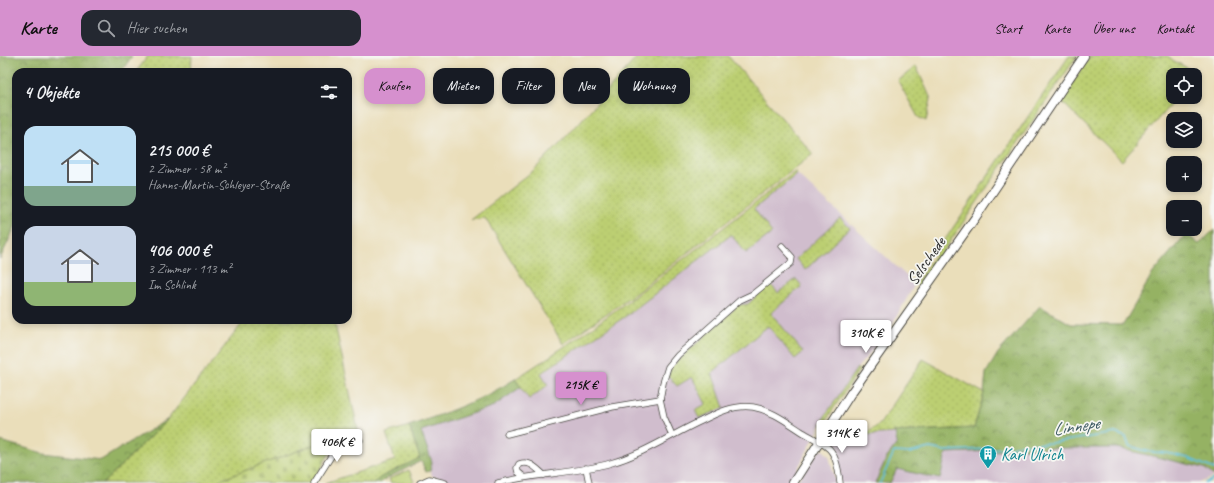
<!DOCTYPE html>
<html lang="de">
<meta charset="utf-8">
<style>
body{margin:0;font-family:Caveat,sans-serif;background:#242831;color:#f1f3f6;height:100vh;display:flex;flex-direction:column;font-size:15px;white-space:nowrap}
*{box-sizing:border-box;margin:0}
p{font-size:13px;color:#9ea1a6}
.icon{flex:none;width:22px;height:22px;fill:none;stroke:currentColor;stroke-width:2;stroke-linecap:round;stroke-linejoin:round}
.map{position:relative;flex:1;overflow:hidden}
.drawer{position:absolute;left:12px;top:12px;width:340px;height:256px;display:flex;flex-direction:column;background:#171b24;border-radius:12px;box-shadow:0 2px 6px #0003}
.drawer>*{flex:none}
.hud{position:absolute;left:364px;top:12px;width:380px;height:36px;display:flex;gap:8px}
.buttons{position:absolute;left:1166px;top:12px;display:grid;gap:8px}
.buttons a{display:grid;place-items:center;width:36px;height:36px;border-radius:8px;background:#171b24;box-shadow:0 2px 6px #0003;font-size:20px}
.price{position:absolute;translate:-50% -34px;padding:0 9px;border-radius:4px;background:#fff;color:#222;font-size:13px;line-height:26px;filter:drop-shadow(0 1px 2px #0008)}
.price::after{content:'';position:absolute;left:50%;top:24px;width:12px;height:9px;margin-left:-6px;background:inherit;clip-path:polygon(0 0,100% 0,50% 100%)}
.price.current{background:#d690ce;color:#111}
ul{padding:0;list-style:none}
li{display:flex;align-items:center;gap:12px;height:100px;padding:0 12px}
li span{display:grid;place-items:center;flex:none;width:112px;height:80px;border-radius:12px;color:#555}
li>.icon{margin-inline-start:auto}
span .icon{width:48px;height:48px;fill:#fffc;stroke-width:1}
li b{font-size:17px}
h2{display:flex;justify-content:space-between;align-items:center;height:48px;padding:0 12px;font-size:17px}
.tag{padding:0 14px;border-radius:12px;background:#171b24;box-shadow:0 2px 6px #0003;font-size:14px;line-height:36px}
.tag.current{background:#d690ce;color:#111}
header{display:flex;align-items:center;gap:24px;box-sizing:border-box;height:56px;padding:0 20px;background:#d690ce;color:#111}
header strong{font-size:19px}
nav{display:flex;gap:22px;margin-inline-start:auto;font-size:14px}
.search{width:280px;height:36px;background:#242831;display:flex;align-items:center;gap:10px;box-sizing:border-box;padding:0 14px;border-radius:12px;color:#9ea1a6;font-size:15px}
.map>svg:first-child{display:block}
.industrial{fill:#d0bdcd}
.grass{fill:url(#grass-dots);stroke:#747d4e}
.forest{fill:url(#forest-crowns);stroke:#606e48}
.cemetery{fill:url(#cemetery-stones);stroke:#747d4e}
.pitch{fill:#bccf72;stroke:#747d4e}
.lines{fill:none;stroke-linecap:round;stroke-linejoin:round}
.stream{stroke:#60c0de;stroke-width:1.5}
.street-casing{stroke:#484640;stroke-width:7}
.secondary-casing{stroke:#484640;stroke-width:10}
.street{stroke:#fff;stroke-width:5.5}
.secondary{stroke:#fff;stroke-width:8}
.labels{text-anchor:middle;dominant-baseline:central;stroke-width:3.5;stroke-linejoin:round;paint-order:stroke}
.street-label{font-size:17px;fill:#2b2b2b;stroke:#f6f6f2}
.culture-label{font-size:17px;fill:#0d838f;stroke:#f6f6f2;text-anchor:start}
.water-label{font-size:18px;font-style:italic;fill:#3b5861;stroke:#f6f6f2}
</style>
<header>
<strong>Karte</strong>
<div class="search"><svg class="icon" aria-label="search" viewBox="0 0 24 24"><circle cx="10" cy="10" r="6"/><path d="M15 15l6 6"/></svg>Hier suchen</div>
<nav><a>Start</a><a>Karte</a><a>Über uns</a><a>Kontakt</a></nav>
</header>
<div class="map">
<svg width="1214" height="427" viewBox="0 0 1214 427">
<defs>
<pattern id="grass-dots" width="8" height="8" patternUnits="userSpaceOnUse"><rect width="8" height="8" fill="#bccf72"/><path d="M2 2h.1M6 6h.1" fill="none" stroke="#a2b263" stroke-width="1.8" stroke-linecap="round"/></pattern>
<pattern id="forest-crowns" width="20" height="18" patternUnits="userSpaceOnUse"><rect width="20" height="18" fill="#95b264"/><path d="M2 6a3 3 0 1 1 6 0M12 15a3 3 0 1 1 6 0" fill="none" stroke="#7a9153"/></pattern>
<pattern id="cemetery-stones" width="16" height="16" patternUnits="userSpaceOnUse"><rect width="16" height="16" fill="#bccf72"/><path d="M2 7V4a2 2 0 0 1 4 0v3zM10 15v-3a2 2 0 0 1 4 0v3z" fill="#a2b263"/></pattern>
</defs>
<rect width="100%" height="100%" fill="#f6f6f2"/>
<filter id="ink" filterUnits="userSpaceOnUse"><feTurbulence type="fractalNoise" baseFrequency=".025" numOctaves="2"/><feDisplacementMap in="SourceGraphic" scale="8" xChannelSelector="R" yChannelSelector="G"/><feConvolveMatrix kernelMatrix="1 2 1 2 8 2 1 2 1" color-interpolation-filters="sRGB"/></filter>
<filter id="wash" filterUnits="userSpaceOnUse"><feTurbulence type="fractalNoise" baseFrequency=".012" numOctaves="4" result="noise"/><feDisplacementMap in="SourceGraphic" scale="16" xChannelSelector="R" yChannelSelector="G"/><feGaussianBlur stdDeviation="0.9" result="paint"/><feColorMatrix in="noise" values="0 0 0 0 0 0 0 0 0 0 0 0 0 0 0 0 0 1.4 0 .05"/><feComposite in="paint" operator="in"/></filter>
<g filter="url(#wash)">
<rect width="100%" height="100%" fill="#eadeba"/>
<!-- industrial -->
<g class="industrial">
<polygon points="797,118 915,228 886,279 857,312 825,360 821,369 790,427 455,427 432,420 430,415 432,406 421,375 494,350 521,331 530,343 541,318 626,260 731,179 746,197 754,153"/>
<polygon points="831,376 864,379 895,377 897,387 886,403 875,427 840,427"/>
<polygon points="1019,392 1117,392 1204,412 1214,421 1199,427 890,427 897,413 946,397 1013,394"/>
<polygon points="823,394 829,400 836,427 796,427 818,396"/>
</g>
<!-- grass -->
<g class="grass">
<polygon points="148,0 192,0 191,16 136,16"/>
<polygon points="638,0 728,0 813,98 640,234 563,288 485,162 471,164 534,114 579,67"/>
<polygon points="1069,0 1077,0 919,231 915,228"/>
<polygon points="1090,0 1168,0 1174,5 1197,17 1195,20 1173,19 1173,41 1177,41 1122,105 1061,45"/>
<polygon points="916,10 931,43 926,65 918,61 898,25"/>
<path d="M796,115L797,118L754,153L772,177L746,197L731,179L626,260L541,317L548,329L529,343L515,323C614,261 704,186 796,115Z"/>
<polygon points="840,162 850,172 805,214 796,203"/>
<polygon points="796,223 802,230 771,257 803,296 795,303 768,270 712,317 724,352 699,362 695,354 706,348 692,321 677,330 668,320 671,311 738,249 748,248 770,228 778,237"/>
<polygon points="245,264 334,264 358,374 356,384 355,380 333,386 332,382 215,426 216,427 103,427 168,363"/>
<polygon points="923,303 984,337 974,372 894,376 895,377 864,379 880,368"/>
<polygon points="857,312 859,314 830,358 824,370 821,369 825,360"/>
<polygon points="409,370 420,402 381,421 374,427 325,427 395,404 386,377"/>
</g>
<!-- forest -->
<g class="forest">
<polygon points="0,0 132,0 121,16 16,16 16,169 0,203"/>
<polygon points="1214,174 1214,420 1204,412 1117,392 1019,392 1013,394 946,397 940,423 897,413 890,427 875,427 886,403 897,387 895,377 893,376 974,372 984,337 986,317 998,297 1040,250 1071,268 1123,269 1153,217 1186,178 1199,188"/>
<path d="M515,323L521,331L494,350L421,375L432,406L430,415L426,416L421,405L387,422L380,427H374L381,421L420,402L409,370C445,357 483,344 515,323Z"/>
<polygon points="168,363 103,427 0,427 0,385 43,397 101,404"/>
</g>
<!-- cemetery -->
<polygon class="cemetery" points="332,382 334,390 312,427 216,427 215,426"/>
<!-- pitch -->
<polygon class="pitch" points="409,414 414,426 412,427 391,427 389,423"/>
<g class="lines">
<!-- stream -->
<g class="stream">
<polyline points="880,427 894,396 909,397 930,392 945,395 1009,392 1019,389 1051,387 1115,377 1126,381 1129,390 1150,396 1167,397 1188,402 1214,413"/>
<polyline points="1205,427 1214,423"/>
</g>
</g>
</g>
<g filter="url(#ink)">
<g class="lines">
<!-- street casing -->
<g class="street-casing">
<g id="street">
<polyline points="507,378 612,351 660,343"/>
<polyline points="672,379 664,361 660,343 663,327 668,311 678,299 740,244 753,238 791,207 792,201 782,190"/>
<polyline points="586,412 589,427"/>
<path d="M524,421L518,416L517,412L519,408C530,404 536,412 544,419"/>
<polyline points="314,427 335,394 342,389 360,384"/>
<polyline points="420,427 429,423 445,427"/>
<path d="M498,427C535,417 574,418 611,407C643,398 671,379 701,365C717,357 735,348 753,351C771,354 787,366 801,375C809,380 820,385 827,391C836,397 839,417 840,427"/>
</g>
</g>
<!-- secondary casing -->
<g class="secondary-casing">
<polyline id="secondary" points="793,427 851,337 975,162 1084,0"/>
</g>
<!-- street -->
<use href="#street" class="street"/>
<!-- secondary -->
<use href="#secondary" class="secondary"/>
</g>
</g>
<!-- icons -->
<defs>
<g id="building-pin" transform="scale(0.9)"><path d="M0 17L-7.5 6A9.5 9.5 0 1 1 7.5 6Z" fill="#0f9aa8" stroke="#f6f6f2"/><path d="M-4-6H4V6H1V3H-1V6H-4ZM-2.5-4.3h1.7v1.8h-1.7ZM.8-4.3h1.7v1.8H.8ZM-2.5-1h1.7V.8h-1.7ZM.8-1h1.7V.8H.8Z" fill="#fff"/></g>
</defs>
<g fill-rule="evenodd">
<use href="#building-pin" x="988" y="398"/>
</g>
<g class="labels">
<!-- street labels -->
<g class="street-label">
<text transform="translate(926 205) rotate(-55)">Selschede</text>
</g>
<!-- culture labels -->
<g class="culture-label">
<text x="1001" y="398">Karl Ulrich</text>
</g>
<!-- water labels -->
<g class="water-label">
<text transform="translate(1076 370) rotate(-8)">Linnepe</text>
</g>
</g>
</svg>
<div class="buttons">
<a><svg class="icon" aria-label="locate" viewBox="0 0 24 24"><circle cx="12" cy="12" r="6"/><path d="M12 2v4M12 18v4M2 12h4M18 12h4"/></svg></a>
<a><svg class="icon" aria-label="layers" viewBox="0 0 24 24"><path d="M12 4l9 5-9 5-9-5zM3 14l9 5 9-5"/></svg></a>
<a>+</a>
<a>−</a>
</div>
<b class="price" style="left:866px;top:298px">310K €</b>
<b class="price current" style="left:581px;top:350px">215K €</b>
<b class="price" style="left:842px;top:398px">314K €</b>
<b class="price" style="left:337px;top:407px">406K €</b>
<div class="hud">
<a class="tag current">Kaufen</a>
<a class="tag">Mieten</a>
<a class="tag">Filter</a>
<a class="tag">Neu</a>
<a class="tag">Wohnung</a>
</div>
<section class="drawer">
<h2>4 Objekte<svg class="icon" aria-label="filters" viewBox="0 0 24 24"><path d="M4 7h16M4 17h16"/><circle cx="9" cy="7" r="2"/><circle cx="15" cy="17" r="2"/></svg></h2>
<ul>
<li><span style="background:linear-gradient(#bfe0f5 75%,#7fa58c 0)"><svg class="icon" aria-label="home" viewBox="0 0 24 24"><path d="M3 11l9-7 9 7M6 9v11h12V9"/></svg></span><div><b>215 000 €</b><p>2 Zimmer · 58 m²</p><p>Hanns-Martin-Schleyer-Straße</p></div></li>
<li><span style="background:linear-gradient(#c9d6e8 70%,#8fb573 0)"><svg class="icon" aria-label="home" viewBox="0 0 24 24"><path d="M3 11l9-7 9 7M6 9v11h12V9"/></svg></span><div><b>406 000 €</b><p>3 Zimmer · 113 m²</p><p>Im Schlink</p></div></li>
</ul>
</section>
</div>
